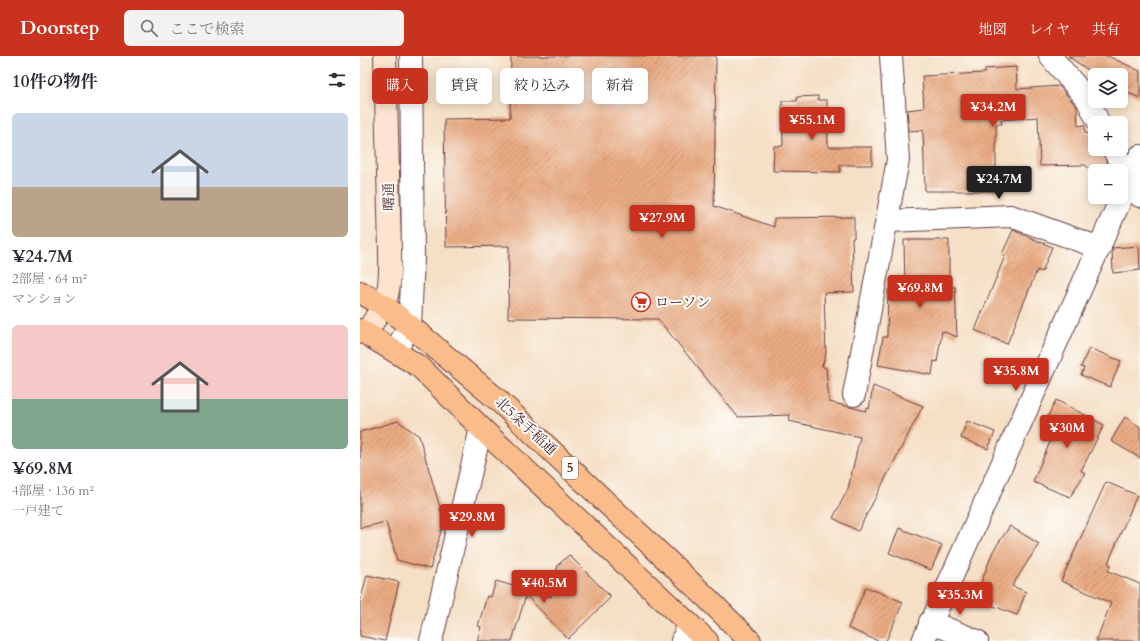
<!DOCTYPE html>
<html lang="ja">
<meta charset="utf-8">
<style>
body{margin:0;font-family:Cardo,"Noto Serif JP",serif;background:#f2f2f3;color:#2b2b33;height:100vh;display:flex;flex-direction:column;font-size:15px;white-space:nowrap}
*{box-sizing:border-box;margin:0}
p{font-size:13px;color:#7c7c81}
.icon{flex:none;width:22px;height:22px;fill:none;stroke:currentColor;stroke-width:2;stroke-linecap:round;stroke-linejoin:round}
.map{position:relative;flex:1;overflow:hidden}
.side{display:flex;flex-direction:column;background:#fff;width:360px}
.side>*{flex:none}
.guide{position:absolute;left:12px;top:12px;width:380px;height:36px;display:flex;gap:8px}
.buttons{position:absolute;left:728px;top:12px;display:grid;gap:8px}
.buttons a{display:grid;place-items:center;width:40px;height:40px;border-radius:6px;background:#fff;box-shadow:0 2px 10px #0003;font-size:20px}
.price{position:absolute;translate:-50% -34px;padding:0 9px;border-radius:4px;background:#c8321e;color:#fff;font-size:13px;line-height:26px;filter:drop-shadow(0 1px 2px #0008)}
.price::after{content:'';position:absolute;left:50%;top:24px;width:12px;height:9px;margin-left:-6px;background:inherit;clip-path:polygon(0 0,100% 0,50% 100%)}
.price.selected{background:#222;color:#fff}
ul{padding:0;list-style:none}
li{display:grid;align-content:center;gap:8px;height:212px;padding:0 12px}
li span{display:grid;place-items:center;height:124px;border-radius:6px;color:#555}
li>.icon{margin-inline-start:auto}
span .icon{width:72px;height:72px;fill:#fffc;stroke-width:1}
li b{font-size:17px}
h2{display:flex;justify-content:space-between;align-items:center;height:48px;padding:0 12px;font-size:17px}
.tag{padding:0 14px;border-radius:6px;background:#fff;box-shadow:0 2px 10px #0003;font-size:14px;line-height:36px}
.tag.selected{background:#c8321e;color:#fff}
header{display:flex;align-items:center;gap:24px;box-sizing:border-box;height:56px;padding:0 20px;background:#c8321e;color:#fff}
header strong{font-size:19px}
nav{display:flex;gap:22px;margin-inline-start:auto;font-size:14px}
.search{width:280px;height:36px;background:#f2f2f3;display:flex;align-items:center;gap:10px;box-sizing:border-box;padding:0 14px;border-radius:6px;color:#7c7c81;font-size:15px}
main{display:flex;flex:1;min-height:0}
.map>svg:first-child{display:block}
.building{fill:url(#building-hatch)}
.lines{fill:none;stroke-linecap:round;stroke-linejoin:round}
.street-casing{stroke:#643c42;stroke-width:24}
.secondary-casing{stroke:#643c42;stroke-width:24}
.highway-casing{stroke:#643c42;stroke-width:24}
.street{stroke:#fff;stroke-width:22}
.secondary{stroke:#fde4d0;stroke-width:22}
.highway{stroke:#f9bc8a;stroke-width:22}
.labels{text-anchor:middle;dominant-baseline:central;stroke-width:4;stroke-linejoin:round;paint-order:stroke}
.shield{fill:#fdfcf7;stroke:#806168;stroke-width:1}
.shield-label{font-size:13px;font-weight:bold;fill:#4a1f2b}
.street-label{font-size:14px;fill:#4a1f2b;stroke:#fdfcf7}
.poi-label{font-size:14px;fill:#4a1f2b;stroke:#fdfcf7;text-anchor:start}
</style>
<header>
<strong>Doorstep</strong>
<div class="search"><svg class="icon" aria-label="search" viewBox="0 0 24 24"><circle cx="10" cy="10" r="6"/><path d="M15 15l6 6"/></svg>ここで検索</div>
<nav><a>地図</a><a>レイヤ</a><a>共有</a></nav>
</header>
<main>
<section class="side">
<h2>10件の物件<svg class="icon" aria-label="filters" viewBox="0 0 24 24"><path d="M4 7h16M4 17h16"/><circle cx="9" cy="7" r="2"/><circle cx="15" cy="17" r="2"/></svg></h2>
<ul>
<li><span style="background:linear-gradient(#c9d6e8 60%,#b9a48a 0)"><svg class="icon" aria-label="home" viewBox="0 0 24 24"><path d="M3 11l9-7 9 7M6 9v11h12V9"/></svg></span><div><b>¥24.7M</b><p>2部屋 · 64 m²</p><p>マンション</p></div></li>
<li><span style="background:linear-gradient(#f6c9c9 60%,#7fa58c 0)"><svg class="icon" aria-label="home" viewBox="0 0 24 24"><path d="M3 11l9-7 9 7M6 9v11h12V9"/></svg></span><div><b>¥69.8M</b><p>4部屋 · 136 m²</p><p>一戸建て</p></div></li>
</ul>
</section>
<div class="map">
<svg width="780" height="585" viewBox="0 0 780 585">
<defs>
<pattern id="building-hatch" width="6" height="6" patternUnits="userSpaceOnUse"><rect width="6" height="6" fill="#eaac83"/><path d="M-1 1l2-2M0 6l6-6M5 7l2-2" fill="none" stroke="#c08b6b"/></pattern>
</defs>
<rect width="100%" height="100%" fill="#fdfcf7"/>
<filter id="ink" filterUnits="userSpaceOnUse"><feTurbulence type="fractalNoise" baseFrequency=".025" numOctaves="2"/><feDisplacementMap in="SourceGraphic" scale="8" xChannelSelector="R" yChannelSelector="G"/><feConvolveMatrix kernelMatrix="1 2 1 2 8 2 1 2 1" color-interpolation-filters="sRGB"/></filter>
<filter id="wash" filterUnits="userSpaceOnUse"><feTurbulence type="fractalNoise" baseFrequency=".012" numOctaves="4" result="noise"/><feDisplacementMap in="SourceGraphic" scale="16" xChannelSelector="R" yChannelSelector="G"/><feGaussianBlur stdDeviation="0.9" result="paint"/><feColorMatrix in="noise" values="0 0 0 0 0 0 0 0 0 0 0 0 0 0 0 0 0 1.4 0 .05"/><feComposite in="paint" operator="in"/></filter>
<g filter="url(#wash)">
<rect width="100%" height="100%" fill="#f5dfc5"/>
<g id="blocks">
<!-- building -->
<g class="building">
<polygon points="151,0 356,0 354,150 414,171 414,162 494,161 494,182 492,182 494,236 464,237 466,298 462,310 466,312 469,346 506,355 507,352 509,353 513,330 563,350 498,475 473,462 488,433 500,381 429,365 430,359 378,361 298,263 148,262 149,190 86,191 84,63 150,62"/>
<polygon points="708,0 748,0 780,15 780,42 761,34 761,19 735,19"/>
<polygon points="656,11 657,33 699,30 717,51 718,70 725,69 725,77 735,78 735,93 741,93 751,115 732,115 725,109 680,110 678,61 641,64 642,68 636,68 636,135 565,135 563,74 549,75 547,54 564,52 562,20 625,17 625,13"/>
<polygon points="458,40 458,44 467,44 468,91 512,91 512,109 480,109 480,116 413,115 414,90 423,90 422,45 437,45 437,41"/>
<polygon points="653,174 692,191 682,216 677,214 647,288 615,274 645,200 642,198"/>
<polygon points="544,184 589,184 589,231 595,231 597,281 582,275 577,306 574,305 572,319 518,309 523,281 527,281 528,234 545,234"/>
<polygon points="779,190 780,214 753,217 752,192"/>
<polygon points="729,292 761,305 750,331 721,319 724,312 721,311"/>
<polygon points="696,344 744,369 721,415 725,417 710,441 673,426 695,374 684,368"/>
<polygon points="765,361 780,371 780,402 751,385"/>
<polygon points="38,365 59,380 84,465 70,513 37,504 26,466 0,472 0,376"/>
<polygon points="607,365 635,376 628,393 601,382"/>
<polygon points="746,426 777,439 748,507 751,509 748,515 780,528 780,585 736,585 751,547 701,525"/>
<polygon points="650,470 679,488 652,530 666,536 657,559 615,543 633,495"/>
<polygon points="539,472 582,489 571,514 529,497"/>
<polygon points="209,499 251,541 208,583 166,539 152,585 117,585 121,571 118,570 127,540 131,541 136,525 191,541 198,509"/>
<polygon points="7,519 39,526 25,585 0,580 0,547"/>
<polygon points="506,531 543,546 526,585 518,585 488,572"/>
</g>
</g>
</g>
<g filter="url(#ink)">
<use href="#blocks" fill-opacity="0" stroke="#643c42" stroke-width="1"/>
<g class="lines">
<!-- street casing -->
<g class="street-casing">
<g id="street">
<polyline points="690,0 727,43 739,67"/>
<polyline points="753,93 780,140"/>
<polyline points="528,165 651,160 740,192"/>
<polyline points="35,295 50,270 53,202 51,0"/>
<polyline points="494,339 538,104 531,0"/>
<polyline points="570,566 617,585"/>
<polyline points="71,585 121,372"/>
<polyline points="322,585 329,568"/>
<polyline points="563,585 780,100"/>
</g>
</g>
<!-- secondary casing -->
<g class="secondary-casing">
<path id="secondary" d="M6,277C14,264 25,250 28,235C31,221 30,206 30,193L25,0"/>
</g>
<!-- highway casing -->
<g class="highway-casing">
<g id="highway">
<polyline points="0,236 23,249 50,270 139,345 347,542 390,585"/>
<polyline points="0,274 60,311 121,372 347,585"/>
</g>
</g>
<!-- street -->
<use href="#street" class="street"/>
<!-- secondary -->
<use href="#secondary" class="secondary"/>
<!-- highway -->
<use href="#highway" class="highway"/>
</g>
</g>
<!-- icons -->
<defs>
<g id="supermarket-ring" transform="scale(1)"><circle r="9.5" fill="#fdfcf7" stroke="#c8321e" stroke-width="1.5"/><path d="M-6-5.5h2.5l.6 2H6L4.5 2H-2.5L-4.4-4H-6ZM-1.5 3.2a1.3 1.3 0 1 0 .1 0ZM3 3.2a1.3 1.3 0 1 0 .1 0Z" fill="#c8321e"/></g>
</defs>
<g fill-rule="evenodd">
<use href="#supermarket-ring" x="281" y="246"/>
</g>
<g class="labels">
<!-- shield labels -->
<rect class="shield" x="202" y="401" width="16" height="22" rx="3"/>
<g class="shield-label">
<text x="210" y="412">5</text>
</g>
<!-- street labels -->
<g class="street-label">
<text transform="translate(29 141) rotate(-92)">曙通</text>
<text transform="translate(166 370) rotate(43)">北5条手稲通</text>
</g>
<!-- poi labels -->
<g class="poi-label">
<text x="295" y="246">ローソン</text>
</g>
</g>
</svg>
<div class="buttons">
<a><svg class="icon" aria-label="layers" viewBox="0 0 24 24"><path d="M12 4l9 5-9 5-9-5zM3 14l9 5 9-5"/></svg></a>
<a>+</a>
<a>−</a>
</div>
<b class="price" style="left:633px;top:72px">¥34.2M</b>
<b class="price" style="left:452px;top:85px">¥55.1M</b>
<b class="price selected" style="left:639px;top:144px">¥24.7M</b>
<b class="price" style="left:302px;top:183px">¥27.9M</b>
<b class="price" style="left:560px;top:253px">¥69.8M</b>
<b class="price" style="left:656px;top:336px">¥35.8M</b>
<b class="price" style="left:707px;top:393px">¥30M</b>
<b class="price" style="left:112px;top:482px">¥29.8M</b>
<b class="price" style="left:184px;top:548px">¥40.5M</b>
<b class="price" style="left:600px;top:560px">¥35.3M</b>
<div class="guide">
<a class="tag selected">購入</a>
<a class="tag">賃貸</a>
<a class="tag">絞り込み</a>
<a class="tag">新着</a>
</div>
</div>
</main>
